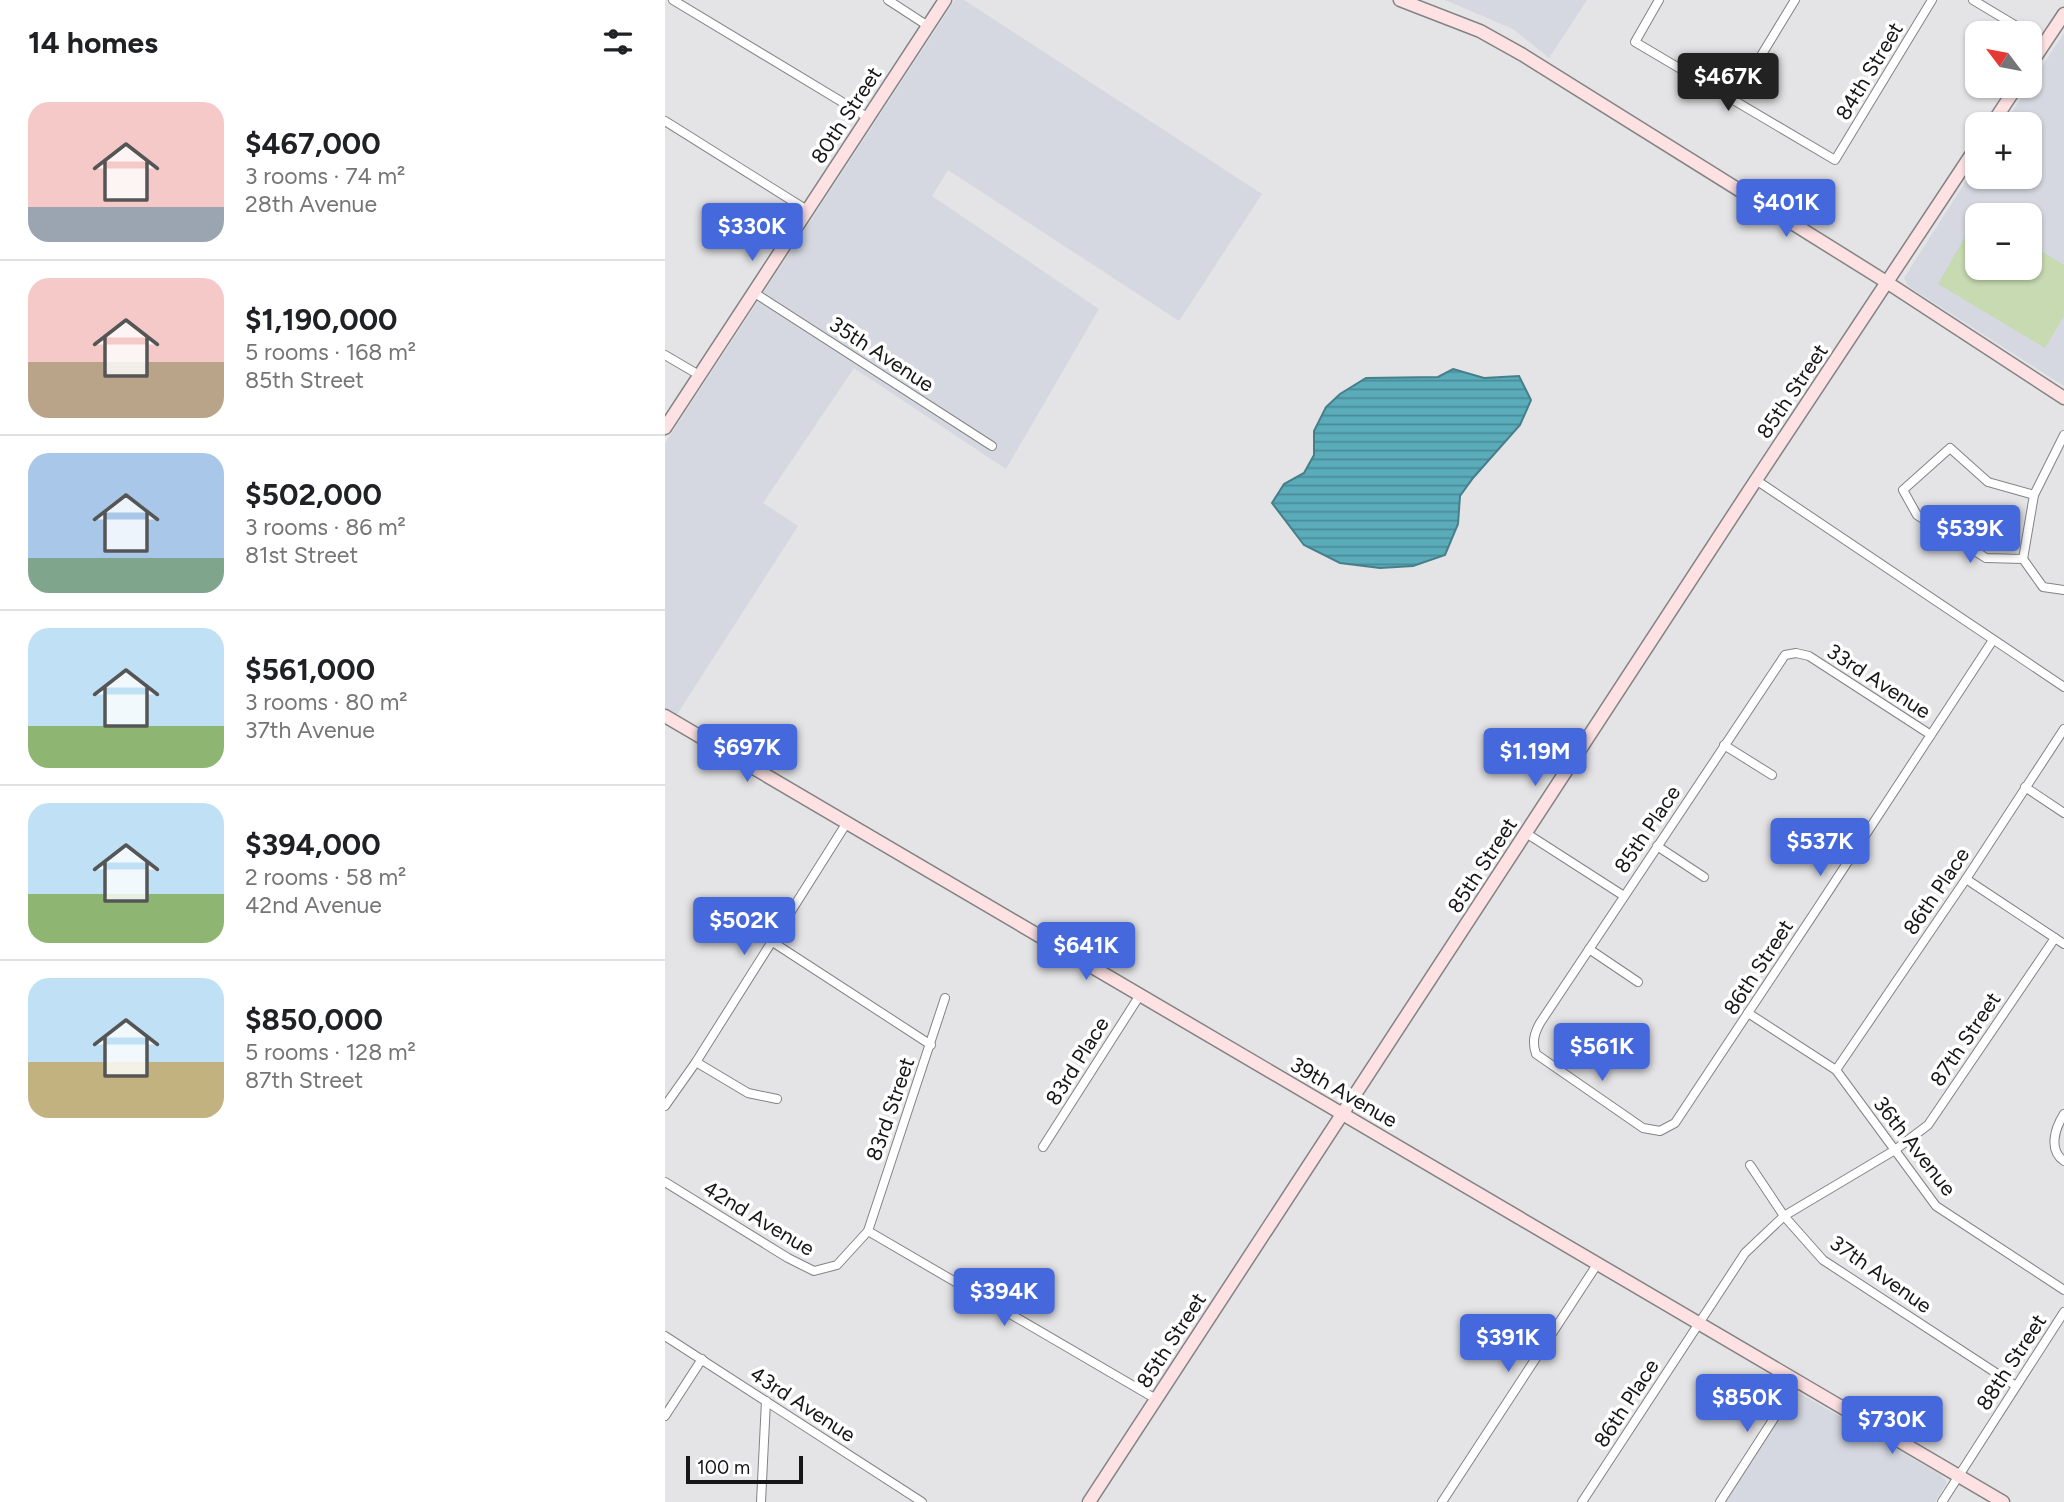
<!DOCTYPE html>
<meta charset="utf-8">
<style>
body{margin:0;font-family:Figtree,sans-serif;background:#f6f6f6;color:#202124;height:100vh;display:flex;flex-direction:column;font-size:26px;white-space:nowrap}
*{box-sizing:border-box;margin:0}
p{font-size:23px;color:#757577}
.icon{flex:none;width:38px;height:38px;fill:none;stroke:currentColor;stroke-width:2;stroke-linecap:round;stroke-linejoin:round}
.map{position:relative;flex:1;overflow:hidden}
.details{display:flex;flex-direction:column;background:#fff;width:665px}
.details>*{flex:none}
.needle{width:46px;rotate:302deg}
.controls{position:absolute;left:1300px;top:21px;display:grid;gap:14px}
.controls a{display:grid;place-items:center;width:77px;height:77px;border-radius:14px;background:#fff;box-shadow:0 2px 5px #0004;font-size:35px}
.scale{position:absolute;left:21px;bottom:18px;width:117px;box-sizing:border-box;padding-left:7px;border:4px solid #161617;border-top:0;font-size:19px;line-height:24px;white-space:nowrap;color:#161617;-webkit-text-stroke:5px #fff;paint-order:stroke}
.price{position:absolute;translate:-50% -60px;padding:0 16px;border-radius:7px;background:#4569dc;color:#fff;font-size:23px;line-height:46px;filter:drop-shadow(0 2px 4px #0008)}
.price::after{content:'';position:absolute;left:50%;top:42px;width:21px;height:16px;margin-left:-10px;background:inherit;clip-path:polygon(0 0,100% 0,50% 100%)}
.price.selected{background:#222;color:#fff}
ul{padding:0;list-style:none}
li{display:flex;align-items:center;gap:21px;height:175px;padding:0 28px}
li+li{border-top:2px solid #e0e0e0}
li span{display:grid;place-items:center;flex:none;width:196px;height:140px;border-radius:21px;color:#555}
li>.icon{margin-inline-start:auto}
span .icon{width:84px;height:84px;fill:#fffc;stroke-width:1}
li b{font-size:30px}
h2{display:flex;justify-content:space-between;align-items:center;height:84px;padding:0 28px;font-size:30px}
main{display:flex;flex:1;min-height:0}
.map>svg:first-child{display:block}
.built{fill:#d5d8e0;fill-rule:evenodd}
.garden{fill:#c7dab2}
.water{fill:url(#water-rules);stroke:#467f8a;stroke-width:2}
.lines{fill:none;stroke-linecap:round;stroke-linejoin:round}
.street-casing{stroke:#828384;stroke-width:10}
.secondary-casing{stroke:#828384;stroke-width:15}
.street{stroke:#fff;stroke-width:8}
.secondary{stroke:#fde1e3;stroke-width:12}
.labels{text-anchor:middle;dominant-baseline:central;stroke-width:7;stroke-linejoin:round;paint-order:stroke}
.street-label{font-size:21px;fill:#161617;stroke:#fff}
</style>
<main>
<section class="details">
<h2>14 homes<svg class="icon" aria-label="filters" viewBox="0 0 24 24"><path d="M4 7h16M4 17h16"/><circle cx="9" cy="7" r="2"/><circle cx="15" cy="17" r="2"/></svg></h2>
<ul>
<li><span style="background:linear-gradient(#f6c9c9 75%,#9aa5b1 0)"><svg class="icon" aria-label="home" viewBox="0 0 24 24"><path d="M3 11l9-7 9 7M6 9v11h12V9"/></svg></span><div><b>$467,000</b><p>3 rooms · 74 m²</p><p>28th Avenue</p></div></li>
<li><span style="background:linear-gradient(#f6c9c9 60%,#b9a48a 0)"><svg class="icon" aria-label="home" viewBox="0 0 24 24"><path d="M3 11l9-7 9 7M6 9v11h12V9"/></svg></span><div><b>$1,190,000</b><p>5 rooms · 168 m²</p><p>85th Street</p></div></li>
<li><span style="background:linear-gradient(#a9c7e8 75%,#7fa58c 0)"><svg class="icon" aria-label="home" viewBox="0 0 24 24"><path d="M3 11l9-7 9 7M6 9v11h12V9"/></svg></span><div><b>$502,000</b><p>3 rooms · 86 m²</p><p>81st Street</p></div></li>
<li><span style="background:linear-gradient(#bfe0f5 70%,#8fb573 0)"><svg class="icon" aria-label="home" viewBox="0 0 24 24"><path d="M3 11l9-7 9 7M6 9v11h12V9"/></svg></span><div><b>$561,000</b><p>3 rooms · 80 m²</p><p>37th Avenue</p></div></li>
<li><span style="background:linear-gradient(#bfe0f5 65%,#8fb573 0)"><svg class="icon" aria-label="home" viewBox="0 0 24 24"><path d="M3 11l9-7 9 7M6 9v11h12V9"/></svg></span><div><b>$394,000</b><p>2 rooms · 58 m²</p><p>42nd Avenue</p></div></li>
<li><span style="background:linear-gradient(#bfe0f5 60%,#c2b280 0)"><svg class="icon" aria-label="home" viewBox="0 0 24 24"><path d="M3 11l9-7 9 7M6 9v11h12V9"/></svg></span><div><b>$850,000</b><p>5 rooms · 128 m²</p><p>87th Street</p></div></li>
</ul>
</section>
<div class="map">
<svg width="1399" height="1502" viewBox="0 0 1399 1502">
<defs>
<pattern id="water-rules" width="6" height="5" patternUnits="userSpaceOnUse" patternTransform="scale(1.75)"><rect width="6" height="5" fill="#5bacbb"/><path d="M0 2.5h6" fill="none" stroke="#4a8b97"/></pattern>
</defs>
<rect width="100%" height="100%" fill="#e4e4e6"/>
<!-- built -->
<g class="built">
<polygon points="290,0 299,0 597,194 514,321 283,170 267,196 434,309 341,469 189,368 98,503 133,526 11,716 0,709 0,443"/>
<polygon points="780,0 922,0 884,58 848,29"/>
<path d="M1399,33V386L1244,287L1239,278L1312,164V177H1365V124H1339ZM1312,215H1365V268H1312Z"/>
<polygon points="1134,1393 1276,1475 1281,1481 1281,1484 1270,1502 1059,1502 1126,1399"/>
</g>
<!-- garden -->
<polygon class="garden" points="1312,216 1312,268 1365,268 1365,244 1399,265 1399,316 1380,348 1273,284"/>
<!-- water -->
<polygon class="water" points="788,369 819,378 854,376 866,400 855,425 808,478 795,496 793,524 780,555 748,566 715,568 675,563 639,545 607,503 619,484 639,473 649,455 649,431 661,407 675,394 701,378 773,377"/>
<g class="lines">
<!-- street casing -->
<g class="street-casing">
<g id="street">
<polyline points="8,0 202,117"/>
<polyline points="223,0 263,26"/>
<polyline points="994,0 970,42 1170,160 1267,0"/>
<polyline points="1308,0 1363,33"/>
<polyline points="1069,100 1130,0"/>
<polyline points="0,121 142,210"/>
<polyline points="88,292 327,446"/>
<polyline points="0,355 34,375"/>
<polyline points="1091,480 1399,687"/>
<polyline points="1369,495 1323,482 1285,448 1238,490 1252,515 1321,558 1358,559 1378,587 1399,590"/>
<polyline points="1358,559 1369,495 1399,435"/>
<path d="M1266,735L1144,656L1131,653L1120,655L875,1023C869,1034 867,1042 871,1054L978,1128L995,1131L1010,1123C1117,963 1223,801 1328,640"/>
<polyline points="1059,745 1107,775"/>
<polyline points="1360,787 1399,813"/>
<polyline points="861,833 959,896"/>
<polyline points="992,846 1039,877"/>
<polyline points="1301,879 1399,944"/>
<polyline points="106,941 266,1045"/>
<polyline points="924,949 973,982"/>
<polyline points="1083,1013 1171,1070 1271,1206 1399,1290"/>
<polyline points="31,1062 83,1093 112,1099"/>
<polyline points="1171,1070 1301,879 1399,729"/>
<polyline points="0,1106 31,1062 181,824"/>
<path d="M1399,1114C1390,1128 1383,1150 1399,1161"/>
<polyline points="378,1147 475,995"/>
<polyline points="1085,1165 1119,1216 1158,1260 1351,1386"/>
<polyline points="0,1182 123,1258 149,1271 172,1265 203,1231 280,998"/>
<polyline points="203,1231 491,1399"/>
<polyline points="0,1336 257,1502"/>
<polyline points="0,1416 37,1359"/>
<polyline points="96,1502 101,1401"/>
<polyline points="777,1502 933,1263"/>
<polyline points="917,1502 1080,1253 1119,1216 1230,1150 1263,1125 1390,938"/>
<polyline points="1055,1502 1133,1381"/>
<polyline points="1277,1502 1399,1312"/>
</g>
</g>
<!-- secondary casing -->
<g class="secondary-casing">
<g id="secondary">
<polyline points="735,0 815,31 858,55 1223,283 1399,398"/>
<polyline points="1365,65 1399,14"/>
<polyline points="1327,124 1352,86"/>
<polyline points="0,428 280,0"/>
<polyline points="0,716 1338,1502"/>
<polyline points="424,1502 1091,480 1312,146"/>
</g>
</g>
<!-- street -->
<use href="#street" class="street"/>
<!-- secondary -->
<use href="#secondary" class="secondary"/>
</g>
<g class="labels">
<!-- street labels -->
<g class="street-label">
<text transform="translate(1204 71) rotate(-59)">84th Street</text>
<text transform="translate(181 115) rotate(-57)">80th Street</text>
<text transform="translate(217 354) rotate(33)">35th Avenue</text>
<text transform="translate(1127 391) rotate(-56)">85th Street</text>
<text transform="translate(1214 681) rotate(33)">33rd Avenue</text>
<text transform="translate(982 829) rotate(-56)">85th Place</text>
<text transform="translate(817 865) rotate(-57)">85th Street</text>
<text transform="translate(1271 891) rotate(-56)">86th Place</text>
<text transform="translate(1093 967) rotate(-57)">86th Street</text>
<text transform="translate(1300 1039) rotate(-56)">87th Street</text>
<text transform="translate(412 1061) rotate(-58)">83rd Place</text>
<text transform="translate(679 1092) rotate(30)">39th Avenue</text>
<text transform="translate(225 1109) rotate(-71)">83rd Street</text>
<text transform="translate(1250 1146) rotate(52)">36th Avenue</text>
<text transform="translate(94 1218) rotate(31)">42nd Avenue</text>
<text transform="translate(1216 1274) rotate(35)">37th Avenue</text>
<text transform="translate(506 1340) rotate(-57)">85th Street</text>
<text transform="translate(1346 1362) rotate(-57)">88th Street</text>
<text transform="translate(961 1403) rotate(-57)">86th Place</text>
<text transform="translate(138 1404) rotate(33)">43rd Avenue</text>
</g>
</g>
</svg>
<div class="controls">
<a><svg class="needle" viewBox="-14 -14 28 28"><path d="M0-13l5 13h-10z" fill="#e53935"/><path d="M0 13l5-13h-10z" fill="#757577"/></svg></a>
<a>+</a>
<a>−</a>
</div>
<div class="scale">100 m</div>
<b class="price selected" style="left:1063px;top:113px">$467K</b>
<b class="price" style="left:1121px;top:239px">$401K</b>
<b class="price" style="left:87px;top:263px">$330K</b>
<b class="price" style="left:1305px;top:565px">$539K</b>
<b class="price" style="left:82px;top:784px">$697K</b>
<b class="price" style="left:870px;top:788px">$1.19M</b>
<b class="price" style="left:1155px;top:878px">$537K</b>
<b class="price" style="left:79px;top:957px">$502K</b>
<b class="price" style="left:421px;top:982px">$641K</b>
<b class="price" style="left:937px;top:1083px">$561K</b>
<b class="price" style="left:339px;top:1328px">$394K</b>
<b class="price" style="left:843px;top:1374px">$391K</b>
<b class="price" style="left:1082px;top:1434px">$850K</b>
<b class="price" style="left:1227px;top:1456px">$730K</b>
</div>
</main>
